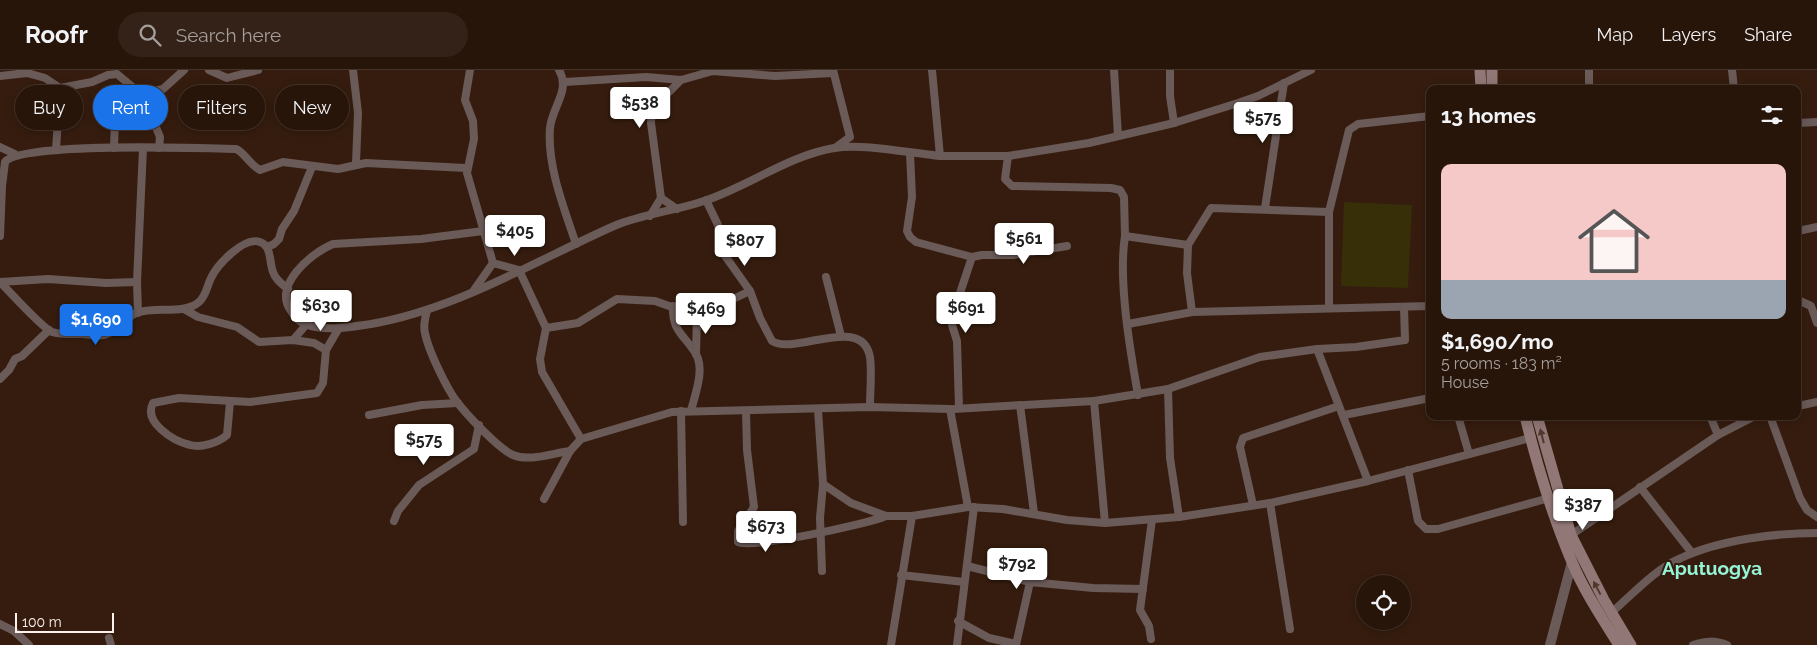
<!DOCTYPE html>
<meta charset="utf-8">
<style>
body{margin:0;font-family:Raleway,sans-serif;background:#342218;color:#f1f3f6;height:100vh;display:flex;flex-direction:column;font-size:19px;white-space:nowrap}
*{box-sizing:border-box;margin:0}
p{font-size:16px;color:#a59f9c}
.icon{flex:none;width:28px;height:28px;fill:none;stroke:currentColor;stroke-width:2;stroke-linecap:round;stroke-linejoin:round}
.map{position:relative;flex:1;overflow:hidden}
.sheet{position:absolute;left:1426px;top:15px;width:375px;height:335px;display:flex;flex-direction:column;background:#28150a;border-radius:10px;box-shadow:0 2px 12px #0003,0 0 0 1px #44342b}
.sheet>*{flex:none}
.top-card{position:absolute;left:15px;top:15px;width:475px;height:45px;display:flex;gap:10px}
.controls{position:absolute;left:1356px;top:505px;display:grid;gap:10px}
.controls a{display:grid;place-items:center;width:55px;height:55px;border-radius:50%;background:#28150a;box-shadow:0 2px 12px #0003,0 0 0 1px #44342b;font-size:25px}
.scale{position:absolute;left:15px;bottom:12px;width:99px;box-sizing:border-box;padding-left:5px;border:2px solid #fcf1ec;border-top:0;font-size:14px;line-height:18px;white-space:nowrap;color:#fcf1ec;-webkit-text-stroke:4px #351c0e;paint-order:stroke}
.price{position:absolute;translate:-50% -42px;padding:0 11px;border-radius:5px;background:#fff;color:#222;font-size:16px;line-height:32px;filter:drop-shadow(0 1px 2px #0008)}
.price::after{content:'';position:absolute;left:50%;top:30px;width:15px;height:11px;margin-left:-8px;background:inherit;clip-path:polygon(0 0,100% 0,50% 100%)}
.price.active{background:#1a73e8;color:#fff}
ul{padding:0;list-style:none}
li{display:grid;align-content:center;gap:10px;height:265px;padding:0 15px}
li+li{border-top:1px solid #44342b}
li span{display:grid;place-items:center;height:155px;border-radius:10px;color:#555}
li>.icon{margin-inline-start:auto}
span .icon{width:90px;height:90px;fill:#fffc;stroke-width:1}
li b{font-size:21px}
h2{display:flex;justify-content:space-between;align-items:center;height:60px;padding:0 15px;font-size:21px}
.tag{padding:0 18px;border-radius:22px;background:#28150a;box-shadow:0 2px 12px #0003,0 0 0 1px #44342b;font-size:18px;line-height:45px}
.tag.active{background:#1a73e8;color:#fff}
header{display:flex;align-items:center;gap:30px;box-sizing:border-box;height:70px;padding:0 25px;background:#28150a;border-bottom:1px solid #44342b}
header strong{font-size:24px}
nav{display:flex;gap:28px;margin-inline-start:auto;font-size:18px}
.search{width:350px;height:45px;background:#342218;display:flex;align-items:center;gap:12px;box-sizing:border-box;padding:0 18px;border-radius:28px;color:#a59f9c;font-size:19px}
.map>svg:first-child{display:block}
.green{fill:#372f08}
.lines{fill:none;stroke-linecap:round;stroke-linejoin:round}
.minor{stroke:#6a5a58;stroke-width:8}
.tertiary{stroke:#6a5a58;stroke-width:10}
.secondary{stroke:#917876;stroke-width:11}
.oneway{fill:#51382d}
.labels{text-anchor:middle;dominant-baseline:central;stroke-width:4;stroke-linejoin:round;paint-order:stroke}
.quarter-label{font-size:19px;font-weight:bold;fill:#96f4d6;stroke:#351c0e}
</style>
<header>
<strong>Roofr</strong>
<div class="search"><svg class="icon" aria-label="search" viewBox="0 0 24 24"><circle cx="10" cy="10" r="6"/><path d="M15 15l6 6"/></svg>Search here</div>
<nav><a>Map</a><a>Layers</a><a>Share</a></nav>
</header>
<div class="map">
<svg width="1817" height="575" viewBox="0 0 1817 575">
<rect width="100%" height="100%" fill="#351c0e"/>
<!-- green -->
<polygon class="green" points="1344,132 1412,135 1408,218 1341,216"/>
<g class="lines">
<!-- minor -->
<g class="minor">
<polyline points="209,0 227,8 258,0"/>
<polyline points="353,0 358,43 356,93"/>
<polyline points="470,0 465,30 473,51 474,69 467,103 493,193 519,200 546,258 540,289 542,302 581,369"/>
<path d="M559,0C571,20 552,37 550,58C547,96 564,138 576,174"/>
<polyline points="833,0 850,67 835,78"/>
<polyline points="932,0 940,86 1008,86 1089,73 1174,53 1238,33 1258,26 1311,0"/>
<polyline points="1114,0 1118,66"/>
<polyline points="1170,0 1170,26 1174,53"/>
<polyline points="1732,0 1734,19"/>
<polyline points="0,6 27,3 45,8 60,18 92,12 108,5 117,4 141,24"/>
<polyline points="565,12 646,7 681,10 713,1 775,6 833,3"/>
<polyline points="1589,19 1589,0"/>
<polyline points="149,24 150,43 160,67 159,78"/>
<polyline points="1798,53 1817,52"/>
<polyline points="0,77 15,84"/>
<polyline points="114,78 115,49 125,33 141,24 163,19 184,0"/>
<polyline points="56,80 60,18"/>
<polyline points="910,83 912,127 907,161 910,167 916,172 972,187 982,185 1013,185 1067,176"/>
<polyline points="1008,86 1005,109 1012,116 1111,118 1120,120 1124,127 1125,166 1188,175 1187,203 1192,242 1430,236"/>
<polyline points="661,128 677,139"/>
<path d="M706,130L718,155L723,183L750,221L760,248L772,271C795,286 862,243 870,287C872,302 870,321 870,337"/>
<polyline points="1265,138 1284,13"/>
<polyline points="1329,142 1349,60 1358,54 1430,46"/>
<polyline points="650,146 661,128 651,53 652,36 659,27 669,22 681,10"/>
<path d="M483,161L421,169L333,174C311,183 272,216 291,241C295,247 299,252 305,254C325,262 351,257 371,254C457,239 535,191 614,156C642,144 675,141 704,131C749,116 788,86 834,78C863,73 909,83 940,86"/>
<polyline points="1798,161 1817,157"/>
<path d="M0,166L2,116L5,92C19,72 203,78 236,79C244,82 249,94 260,100L283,92L338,99L366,93L466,98"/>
<path d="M1125,166C1118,210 1130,280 1138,325"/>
<polyline points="1188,175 1211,138 1329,142 1329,237"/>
<polyline points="267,177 274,174 279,169 282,159 294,141 312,97"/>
<polyline points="826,207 841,266"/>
<path d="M0,212C10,222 42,258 52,262C61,265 74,264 83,264C91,265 102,267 109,263C120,259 125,248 136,243C155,236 184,245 199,232C206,226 207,216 211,208C217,195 244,166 260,172C272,176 269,192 273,202C275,209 282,214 288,219"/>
<polyline points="0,212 48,209 106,213 137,212"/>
<polyline points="474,220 493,193"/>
<polyline points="1798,230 1811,236 1817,253"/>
<path d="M673,236C672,262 684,264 696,284C705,300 695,324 691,341"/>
<polyline points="184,239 198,247 237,257 259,272 293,270 314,273 326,280"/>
<path d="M427,241C425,248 423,256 425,263C428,280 447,319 457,332C467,345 499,379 513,385C529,392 553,383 570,381"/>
<polyline points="138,243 137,212 143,78"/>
<polyline points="1128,254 1192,242"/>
<polyline points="546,258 578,253 617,229 655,231 697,246 750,221"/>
<polyline points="293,270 306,255"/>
<polyline points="1317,279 1356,277 1405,270 1404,237"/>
<polyline points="696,284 697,246"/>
<polyline points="0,309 9,300 15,289 22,286 49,260"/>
<polyline points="1168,319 1260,287 1317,279 1368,411"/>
<path d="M230,332L227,365C218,373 201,378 190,375C173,371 143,352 153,333L179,328L250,332L317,323L323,313L326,280L339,258"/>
<polyline points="1020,335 1034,443"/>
<polyline points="1798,336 1817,332"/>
<polyline points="959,338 957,271 952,255 957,232 972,187"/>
<polyline points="954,339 1094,331"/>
<polyline points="818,340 823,414 820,448 822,501"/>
<polyline points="681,341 683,452"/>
<path d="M746,341L747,380L754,437L738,461V472C752,479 868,454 886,446"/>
<polyline points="369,345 422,335 458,333"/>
<polyline points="1344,345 1430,328"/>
<polyline points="1458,346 1469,384"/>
<polyline points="1710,346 1718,365"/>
<polyline points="1770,346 1800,428 1807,440 1817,447"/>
<polyline points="1408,400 1418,451 1426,459 1438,459 1549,428"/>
<polyline points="823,414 851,433 886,446 912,446 968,437"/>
<polyline points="1640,417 1692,483"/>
<polyline points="544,429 570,381 581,369 672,342 870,337 950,339 968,437 1003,439 1067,450 1105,453 1179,447 1270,433 1368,411 1530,368"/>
<polyline points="1270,433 1290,559"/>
<polyline points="1253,435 1240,377 1243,368 1339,336"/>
<polyline points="394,451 398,441 419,415 474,379 479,355"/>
<polyline points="1105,453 1094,331 1168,319 1170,388 1179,447"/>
<polyline points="1571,465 1718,365 1755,346"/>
<polyline points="967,496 1030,512 1016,575"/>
<polyline points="901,505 964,512"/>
<polyline points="1030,512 1093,518 1143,519"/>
<path d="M1611,543C1633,524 1654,500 1681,488C1719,470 1775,463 1817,463"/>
<polyline points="958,551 989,568 1016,574"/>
<polyline points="0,554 14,561 29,575"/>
<polyline points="109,568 111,575"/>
<polyline points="1151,569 1149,556 1140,540 1152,450"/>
<polyline points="891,575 912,446"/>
<polyline points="957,575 974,437"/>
<path d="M1693,575C1705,571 1714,570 1727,575"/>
</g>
<!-- tertiary -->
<polyline class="tertiary" points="1550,575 1572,492"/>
<!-- secondary -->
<g class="secondary">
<polyline points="1480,0 1481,19"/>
<polyline points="1492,0 1492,19"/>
<path d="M1525,346C1537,395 1552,445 1572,492C1584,521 1602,548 1619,575"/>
<polyline points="1537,346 1571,465 1604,530 1631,575"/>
</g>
</g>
<!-- one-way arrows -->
<defs><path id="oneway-solid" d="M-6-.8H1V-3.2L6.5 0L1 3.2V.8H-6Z" transform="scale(1.25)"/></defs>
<g class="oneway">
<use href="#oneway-solid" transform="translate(1542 366) rotate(-104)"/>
<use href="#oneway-solid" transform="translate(1597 518) rotate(-118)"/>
</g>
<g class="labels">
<!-- quarter labels -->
<g class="quarter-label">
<text x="1712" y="498">Aputuogya</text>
</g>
</g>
</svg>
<div class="controls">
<a><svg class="icon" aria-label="locate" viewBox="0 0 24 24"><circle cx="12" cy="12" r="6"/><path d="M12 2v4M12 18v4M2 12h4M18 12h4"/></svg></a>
</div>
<div class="scale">100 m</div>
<b class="price" style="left:640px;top:59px">$538</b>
<b class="price" style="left:1263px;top:74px">$575</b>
<b class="price" style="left:515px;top:187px">$405</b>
<b class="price" style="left:1024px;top:195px">$561</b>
<b class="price" style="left:745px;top:197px">$807</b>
<b class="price" style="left:321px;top:262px">$630</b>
<b class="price" style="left:966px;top:264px">$691</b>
<b class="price" style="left:706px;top:265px">$469</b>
<b class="price active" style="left:96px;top:276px">$1,690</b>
<b class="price" style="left:424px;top:396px">$575</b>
<b class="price" style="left:1583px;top:461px">$387</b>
<b class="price" style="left:766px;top:483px">$673</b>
<b class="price" style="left:1017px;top:520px">$792</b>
<div class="top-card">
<a class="tag">Buy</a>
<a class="tag active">Rent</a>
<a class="tag">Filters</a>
<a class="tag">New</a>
</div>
<section class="sheet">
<h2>13 homes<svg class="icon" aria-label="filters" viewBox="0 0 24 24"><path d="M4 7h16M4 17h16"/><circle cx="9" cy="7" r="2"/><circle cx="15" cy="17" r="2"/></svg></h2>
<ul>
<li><span style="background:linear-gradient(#f6c9c9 75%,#9aa5b1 0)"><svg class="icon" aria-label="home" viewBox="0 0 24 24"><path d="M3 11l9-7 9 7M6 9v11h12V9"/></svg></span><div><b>$1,690/mo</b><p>5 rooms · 183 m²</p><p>House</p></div></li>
</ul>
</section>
</div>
